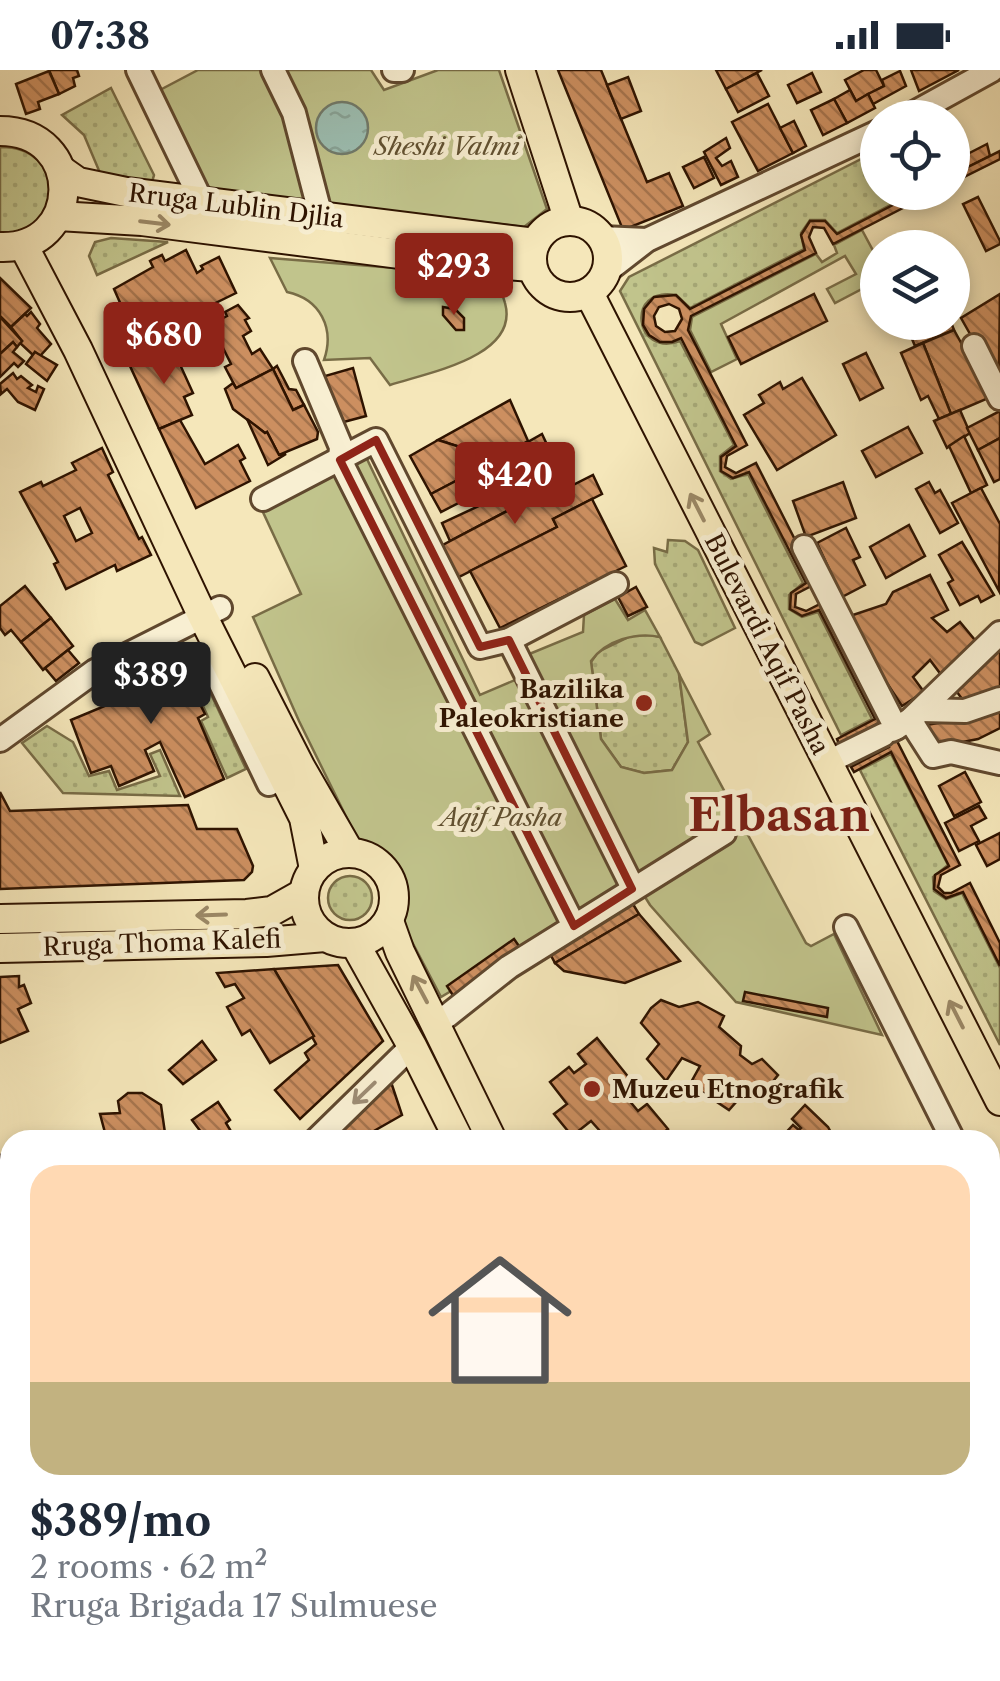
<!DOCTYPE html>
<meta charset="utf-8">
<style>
body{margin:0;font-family:"Libre Caslon Text",serif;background:#f6f6f7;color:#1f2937;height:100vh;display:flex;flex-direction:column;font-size:38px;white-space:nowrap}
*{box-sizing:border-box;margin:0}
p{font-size:32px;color:#747a83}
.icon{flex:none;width:55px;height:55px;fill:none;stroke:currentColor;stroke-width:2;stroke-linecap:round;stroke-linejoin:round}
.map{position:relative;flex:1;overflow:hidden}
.side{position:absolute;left:0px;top:1060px;width:1000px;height:552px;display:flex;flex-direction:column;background:#fff;border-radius:30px 30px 0 0;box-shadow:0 5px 15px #0003}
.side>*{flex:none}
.tools{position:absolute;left:860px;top:30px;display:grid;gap:20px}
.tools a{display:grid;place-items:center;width:110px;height:110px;border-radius:50%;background:#fff;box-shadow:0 5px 15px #0003;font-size:50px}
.price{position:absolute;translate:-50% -85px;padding:0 22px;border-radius:10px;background:#8f2418;color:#fff;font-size:32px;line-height:65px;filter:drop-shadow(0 2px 5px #0008)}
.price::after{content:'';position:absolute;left:50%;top:60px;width:30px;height:22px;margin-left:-15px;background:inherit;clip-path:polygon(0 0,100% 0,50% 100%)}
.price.active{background:#222;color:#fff}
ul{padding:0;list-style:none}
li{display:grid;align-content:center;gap:20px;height:530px;padding:0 30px}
li span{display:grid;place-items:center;height:310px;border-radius:30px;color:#555}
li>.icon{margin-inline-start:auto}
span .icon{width:180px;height:180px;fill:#fffc;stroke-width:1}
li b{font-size:42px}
.status{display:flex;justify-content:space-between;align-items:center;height:70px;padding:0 50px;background:#fff;direction:ltr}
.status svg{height:28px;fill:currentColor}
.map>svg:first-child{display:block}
.grass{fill:url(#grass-dots);stroke:#786c46;stroke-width:2.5}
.park{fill:#c1c48c;stroke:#786c46;stroke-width:2.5}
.water{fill:url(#water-ripples);stroke:#707a6b;stroke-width:2.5}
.building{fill:url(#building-back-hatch);stroke:#2e1300;stroke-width:2.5;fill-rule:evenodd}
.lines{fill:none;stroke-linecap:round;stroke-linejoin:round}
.minor-casing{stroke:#60482e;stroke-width:28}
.major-casing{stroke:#2e1300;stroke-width:32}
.minor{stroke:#f8efd2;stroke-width:22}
.major{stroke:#f5e7ba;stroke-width:28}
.oneway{stroke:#9b8866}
.oneway2{stroke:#9d8c74}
.marked{fill:none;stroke:#8f2418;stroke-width:8;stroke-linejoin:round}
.poi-dot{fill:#8f2418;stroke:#f8efd2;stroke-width:4}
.labels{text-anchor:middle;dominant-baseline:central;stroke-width:10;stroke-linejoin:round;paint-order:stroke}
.park-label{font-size:25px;font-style:italic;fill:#615131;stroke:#f8efd2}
.street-label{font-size:25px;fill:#2e1300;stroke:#f8efd2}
.poi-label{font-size:25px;font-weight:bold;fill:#2e1300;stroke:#f8efd2;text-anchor:end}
.town-label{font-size:45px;font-weight:bold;fill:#7a1f14;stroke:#f8efd2}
</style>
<div class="status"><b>07:38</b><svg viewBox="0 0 49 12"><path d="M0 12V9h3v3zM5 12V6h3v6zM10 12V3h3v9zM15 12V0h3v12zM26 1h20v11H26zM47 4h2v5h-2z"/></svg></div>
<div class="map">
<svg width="1000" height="1611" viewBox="0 0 1000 1611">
<defs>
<pattern id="grass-dots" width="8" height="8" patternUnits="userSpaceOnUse" patternTransform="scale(2.5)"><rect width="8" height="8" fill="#c1c48c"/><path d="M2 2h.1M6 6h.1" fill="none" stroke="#a6a877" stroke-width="1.8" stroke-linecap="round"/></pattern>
<pattern id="water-ripples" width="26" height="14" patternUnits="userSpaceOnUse" patternTransform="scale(2.5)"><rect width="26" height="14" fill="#9cbfb3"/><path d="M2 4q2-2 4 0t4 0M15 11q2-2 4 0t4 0" fill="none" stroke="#87a398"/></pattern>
<pattern id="building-back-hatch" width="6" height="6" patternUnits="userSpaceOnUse" patternTransform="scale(2.5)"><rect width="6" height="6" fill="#cc8f60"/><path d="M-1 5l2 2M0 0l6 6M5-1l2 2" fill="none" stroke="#a6744d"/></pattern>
</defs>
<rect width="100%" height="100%" fill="#f5e7ba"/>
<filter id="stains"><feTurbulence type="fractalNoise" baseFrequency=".002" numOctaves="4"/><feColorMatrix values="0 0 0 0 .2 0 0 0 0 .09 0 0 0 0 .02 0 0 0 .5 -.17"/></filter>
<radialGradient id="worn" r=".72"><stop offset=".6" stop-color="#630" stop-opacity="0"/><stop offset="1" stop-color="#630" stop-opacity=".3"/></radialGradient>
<!-- grass -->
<g class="grass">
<polygon points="111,18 154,105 152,112 100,103 84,65 62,45"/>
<path d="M0,77C68,76 66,166 0,163Z"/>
<path d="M877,81L878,122L889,123L894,133L837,163L825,150H810L801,163L804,179L690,238L676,225C625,216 634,288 680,271L734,375L720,386V401L731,409L748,404L803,513L789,525V539L802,547L818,542L872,649L841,665L620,221L629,207Z"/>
<polygon points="111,168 168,172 97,205 89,186 95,172"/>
<polygon points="668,470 685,471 698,480 735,558 702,575 695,572 655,494 654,478 667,482"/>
<polygon points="639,562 660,567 679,604 688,672 672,700 644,703 621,697 601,669 591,592 598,582"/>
<polygon points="203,607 246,699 227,708 201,651 208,647 192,612"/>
<polygon points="47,656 73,672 89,706 109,701 117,720 160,706 150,684 160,680 180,726 63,723 22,673"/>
<polygon points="891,684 948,795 933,807 934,821 946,829 962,823 1000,898 1000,975 860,700"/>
<circle cx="350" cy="828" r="22"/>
</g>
<!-- park -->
<g class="park">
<polygon points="198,0 371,0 384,20 438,0 499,0 547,139 524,157 206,119 160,20"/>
<polygon points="862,160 877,188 877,211 835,233 827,219 856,204 845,186 721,254 737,289 711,302 690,260 692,247 816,184 822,192 837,183 834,175"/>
<path d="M270,188L471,204C488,209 501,216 505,233C520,287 426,303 390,315L370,288L324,290C335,258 320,229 287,222Z"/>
<path d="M366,387L480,625L529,604L522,587L583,562L584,545L615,529L628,550L645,540L660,567C636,562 606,570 591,591L601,669L621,697L644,703L672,700L688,672L679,604L710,664L698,672L806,873L811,876L834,864L882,965L736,932L650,835L635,811L441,927L400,849V824L385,792L362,779L299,651L253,547L301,524L262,440Z"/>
</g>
<!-- water -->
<circle class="water" cx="342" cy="58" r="26"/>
<!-- building -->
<g class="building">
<polygon points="77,0 79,6 73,8 75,16 59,24 49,0"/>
<polygon points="558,0 601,0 647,112 669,103 683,136 623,160"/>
<polygon points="716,0 762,0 726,19"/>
<polygon points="864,0 876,0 884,16 856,31 845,10"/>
<polygon points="911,0 959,0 919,21"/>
<polygon points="49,1 59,24 38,32 40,39 26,44 16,14"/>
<polygon points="900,1 906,16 873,34 868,24 884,16 882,10"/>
<polygon points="757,3 769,26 738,42 726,19"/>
<polygon points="812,3 821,22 797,33 788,15"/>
<polygon points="628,7 641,41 621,49 607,15"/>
<polygon points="850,20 856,31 868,24 875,38 847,53 834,29"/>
<polygon points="834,29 847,53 823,65 811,40"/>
<polygon points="768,34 793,83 758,101 732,52"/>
<polygon points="794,51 806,76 793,83 780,58"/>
<polygon points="726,68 730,78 716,88 722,96 731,91 738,107 721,115 704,82"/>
<polygon points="987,74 990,86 952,105 952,92"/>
<polygon points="1000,81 1000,89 952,113 952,105"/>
<polygon points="704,87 714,108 694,118 683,97"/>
<path d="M918,122H934L833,174L824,158L813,157L809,167L816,183L691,246L688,260L747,375L727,386L725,397L736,403L756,393L817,513L796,524L795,537L806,541L826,531L960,795L941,805L938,817L944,823H951L970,813L1000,873V896L963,822L946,828L934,819L935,805L949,796L891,682L854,702L851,697L889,677L877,654L839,674L837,669L875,649L819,540L802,546L790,539L791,523L806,513L749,402L733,408L721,401V387L736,376L681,268L672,272H660L649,265L643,255L644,239L654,227L676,225L690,239L805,180L801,165L810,151H825L837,164ZM669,234L679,239L682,249L675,261L665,262L656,256L654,246L659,237Z"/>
<polygon points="978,127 1000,171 1000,174 986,181 963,134"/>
<polygon points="186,180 197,203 203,199 201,196 219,187 236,223 201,240 198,234 167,249 179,273 145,289 114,219 153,197 150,191 153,189 162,185 165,191"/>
<polygon points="0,208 31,238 11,257 0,246"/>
<polygon points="814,224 827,251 741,294 728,267"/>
<polygon points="1000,224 999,299 1000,317 961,248"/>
<polygon points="238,235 249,248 245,250 251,261 243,266 252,284 260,279 273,299 236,318 225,297 231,294 222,276 216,279 203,253 217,246 219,250 227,246 225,242"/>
<polygon points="443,237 455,239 464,248 464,260 456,260 443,245"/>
<polygon points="31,242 40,254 37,258 51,274 40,286 35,282 33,285 20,273 22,271 11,257 25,244 27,246"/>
<polygon points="0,247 22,271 17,277 13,272 0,284"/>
<polygon points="905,252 951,252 954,260 915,276"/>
<polygon points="954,260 991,327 951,344 923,273"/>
<polygon points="13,272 17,277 13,282 24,291 18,297 14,293 0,307 0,284"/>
<polygon points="923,273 951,344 939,349 928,326 921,330 901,283"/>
<polygon points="172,277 193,323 184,327 192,345 159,359 130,296"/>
<polygon points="35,282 57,295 47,311 26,294"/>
<polygon points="866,283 883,318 860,330 843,294"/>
<polygon points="277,296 289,319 296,320 304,335 293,340 273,299"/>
<polygon points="353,298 366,346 340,353 325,306"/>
<polygon points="273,299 293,340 304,335 318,362 317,369 279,385 267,362 265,363 233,339 225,319 233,313 236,318"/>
<polygon points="13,303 17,309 21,306 32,315 28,318 36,322 38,316 44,319 35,340 18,332 7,319 1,324 0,314"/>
<polygon points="802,308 836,365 777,400 744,345 764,333 759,325 780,312 783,319"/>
<polygon points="510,330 528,371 471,403 457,376 438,370"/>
<polygon points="960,340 970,363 947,378 934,351"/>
<polygon points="1000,341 1000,368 978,380 967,358"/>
<polygon points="247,349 265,363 267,362 279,385 286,384 268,395"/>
<polygon points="180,350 205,394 238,375 245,388 240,391 250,411 196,438 159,359"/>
<polygon points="908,357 922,383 876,407 862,381"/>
<polygon points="542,364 564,411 450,471 442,453 494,429 480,399"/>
<polygon points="964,366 987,415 971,423 949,376"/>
<polygon points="1000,368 1000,409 994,412 978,380"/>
<polygon points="438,370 457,376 471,403 431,424 410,386"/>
<path d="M102,378L113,402L108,405L139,469L142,467L151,485L117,501L115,495L66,519L54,494L58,492L20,422L41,412L43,416L76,400L72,393ZM80,438L92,463L76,471L64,446Z"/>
<polygon points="471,403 480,422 441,442 431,424"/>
<polygon points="593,405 602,424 553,449 557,457 453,510 437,478 564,411 567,418"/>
<polygon points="843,412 856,448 806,467 793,431"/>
<polygon points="929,412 935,423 940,420 958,453 940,463 916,419"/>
<polygon points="981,418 1000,454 999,521 952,433"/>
<polygon points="592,429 626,496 500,558 470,501 557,457 553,449"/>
<polygon points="909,455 925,486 886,508 870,477"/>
<polygon points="846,458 860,487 853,490 865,515 838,529 825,503 830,501 817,473"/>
<polygon points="962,472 994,525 981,532 978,526 960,535 948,513 953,510 939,485"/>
<polygon points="930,505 948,540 932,548 947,562 960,552 979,575 945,610 930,590 913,607 924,622 902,636 844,548 886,534 893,522"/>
<polygon points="25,516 51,548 21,572 11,560 5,565 0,558 0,536"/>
<polygon points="636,517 647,537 628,546 618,527"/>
<polygon points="51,548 73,576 43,600 21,572"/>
<polygon points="1000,576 1000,622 968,637 954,618"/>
<polygon points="68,580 79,593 56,611 45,598"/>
<polygon points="148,582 173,588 181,597 205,644 198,648 224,709 185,727 160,672 145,680 154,701 119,716 111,696 91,703 71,650 124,628 124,600 130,592"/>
<polygon points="1000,634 1000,658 978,669 932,678 920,656 968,648"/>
<polygon points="965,702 981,732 954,746 939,716"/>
<polygon points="0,722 10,741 188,735 197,759 237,759 253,796 252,802 244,810 0,819"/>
<polygon points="979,736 986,748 971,756 979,771 959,781 945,753"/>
<polygon points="1000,763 1000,789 987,796 976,775"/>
<polygon points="625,834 627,838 633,834 639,844 555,893 548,880"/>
<polygon points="639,844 680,891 625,913 564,901 555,893"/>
<polygon points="514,869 521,879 454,927 447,916"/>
<polygon points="338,895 383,971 300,1049 275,1020 309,990 305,983 316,974 274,899"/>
<polygon points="274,899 314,966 270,993 250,960 242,965 227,937 244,928 235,914 225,917 217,903"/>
<polygon points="19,906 19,917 24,915 31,933 18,939 28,961 0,973 0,907"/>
<polygon points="745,922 828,938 827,947 743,931"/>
<polygon points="661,930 679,937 698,932 724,946 719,957 741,976 740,985 752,994 762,989 778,1005 763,1024 752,1014 729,1040 690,1014 700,996 682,988 666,1011 647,989 659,974 641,953 651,938"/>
<polygon points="597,968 634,1014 623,1023 638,1041 647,1034 668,1059 654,1070 589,1070 600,1061 591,1051 572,1066 554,1044 567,1034 550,1012 569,997 574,1003 586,994 578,984"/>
<polygon points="202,971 216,990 183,1014 169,1000"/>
<polygon points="389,1006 402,1045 358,1070 327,1070"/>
<polygon points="128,1023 142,1023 161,1035 166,1070 107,1070 100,1044 120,1043 118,1031"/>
<polygon points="218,1032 230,1050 226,1053 235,1068 232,1070 207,1070 192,1050"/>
<polygon points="805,1035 828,1057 835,1070 779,1070 793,1055 799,1060 801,1058 792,1049"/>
<polygon points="10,1082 10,1179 0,1166 0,1133 5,1131 0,1120 0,1085"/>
<polygon points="3,1396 10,1405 10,1440 2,1447 0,1398"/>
<polygon points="997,1403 1000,1410 1000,1453 991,1457 994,1463 990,1466 990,1406"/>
<polygon points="0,1444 10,1456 10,1484 0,1494"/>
<polygon points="1000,1541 1000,1579 990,1584 990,1545"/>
<polygon points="156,1602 207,1602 211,1611 161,1611"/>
<polygon points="474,1602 513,1602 515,1607 506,1611 478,1611"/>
<polygon points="604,1602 681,1602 681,1611 608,1611"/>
<polygon points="855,1602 950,1602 932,1611 859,1611"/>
</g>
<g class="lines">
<!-- minor casing -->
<g class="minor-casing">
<g id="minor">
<polyline points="138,0 202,132"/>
<polyline points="273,0 294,43 319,139"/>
<polyline points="394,0 402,0"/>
<polyline points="905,48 992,0"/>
<polyline points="601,168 647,170"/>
<polyline points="607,201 647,170 878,62"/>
<polyline points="974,276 1000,328"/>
<polyline points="305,291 341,377 340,390 574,856"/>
<polyline points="263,429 376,370 480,577 509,570 616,514"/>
<polyline points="804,477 896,658"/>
<polyline points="509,570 633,818"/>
<polyline points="208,587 269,714"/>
<polyline points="921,640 965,641 1000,629"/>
<polyline points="910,650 933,686 951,682 1000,693"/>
<polyline points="892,660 910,650 1000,563"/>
<polyline points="0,670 95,601 220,538"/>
<polyline points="828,692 883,665"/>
<polyline points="846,857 953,1070"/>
<polyline points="447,946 509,897 724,763"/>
<polyline points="316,1070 412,976"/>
<polyline points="990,1143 1000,1163"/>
<polyline points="0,1361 10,1353"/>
<polyline points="990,1536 1000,1531"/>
<polyline points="324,1602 328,1611"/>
<polyline points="267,1611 281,1602"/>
</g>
</g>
<!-- major casing -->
<g class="major-casing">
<g id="major">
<polyline points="520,0 569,151"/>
<path d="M0,61C86,61 83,180 0,177"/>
<polyline points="61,100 78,112 126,122 535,173"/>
<polyline points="58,146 142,151 462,192 532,197"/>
<circle cx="570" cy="189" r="38"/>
<polyline points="23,175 78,280 203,547 304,748 314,799"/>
<polyline points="589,223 1000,1031"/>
<polyline points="255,608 301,698 350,783"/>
<circle cx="349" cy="828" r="45"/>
<polyline points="0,849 247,844 272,841 304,823"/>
<polyline points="389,851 400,882 492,1070"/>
<polyline points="355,874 412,976 459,1070"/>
<polyline points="0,878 266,872 325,867"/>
<polyline points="990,1222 1000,1217"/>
<polyline points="727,1602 731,1611"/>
<polyline points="750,1602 754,1611"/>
</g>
</g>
<!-- minor -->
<use href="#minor" class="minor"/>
<!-- major -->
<use href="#major" class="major"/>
</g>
<!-- one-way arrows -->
<defs><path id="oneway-shaft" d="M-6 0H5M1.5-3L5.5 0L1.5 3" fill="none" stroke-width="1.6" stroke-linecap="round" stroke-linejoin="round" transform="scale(2.5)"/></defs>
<g class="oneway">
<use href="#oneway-shaft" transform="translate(155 153) rotate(7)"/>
<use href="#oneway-shaft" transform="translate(697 437) rotate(-117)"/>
<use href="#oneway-shaft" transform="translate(211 845) rotate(178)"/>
<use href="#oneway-shaft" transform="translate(420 919) rotate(-118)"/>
<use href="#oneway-shaft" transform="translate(956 944) rotate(-117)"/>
</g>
<use class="oneway2" href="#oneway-shaft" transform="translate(364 1023) rotate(136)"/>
<!-- marked area -->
<path class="marked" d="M376,370L480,577L509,570L632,819L574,856L340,390Z"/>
<!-- markers -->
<g class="poi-dot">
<circle cx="644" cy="633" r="10"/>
<circle cx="592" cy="1019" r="10"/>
</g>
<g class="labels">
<!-- park labels -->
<g class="park-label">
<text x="447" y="76">Sheshi Valmi</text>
<text x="501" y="747">Aqif Pasha</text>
</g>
<!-- street labels -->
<g class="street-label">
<text transform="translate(236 136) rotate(7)">Rruga Lublin Djlia</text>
<text transform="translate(767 574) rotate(63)">Bulevardi Aqif Pasha</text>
<text transform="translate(162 873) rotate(-2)">Rruga Thoma Kalefi</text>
</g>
<!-- poi labels -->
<g class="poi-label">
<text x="624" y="619">Bazilika<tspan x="624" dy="29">Paleokristiane</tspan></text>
<text x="612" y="1019" text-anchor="start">Muzeu Etnografik</text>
</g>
<!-- town labels -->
<g class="town-label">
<text x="779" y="745">Elbasan</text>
</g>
</g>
<rect width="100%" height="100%" filter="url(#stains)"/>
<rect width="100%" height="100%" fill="url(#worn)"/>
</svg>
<div class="tools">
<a><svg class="icon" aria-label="locate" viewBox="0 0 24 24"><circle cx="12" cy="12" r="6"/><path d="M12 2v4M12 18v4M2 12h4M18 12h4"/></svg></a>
<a><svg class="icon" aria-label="layers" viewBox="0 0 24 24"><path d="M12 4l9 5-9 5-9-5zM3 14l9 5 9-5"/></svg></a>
</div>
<b class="price" style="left:454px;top:248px">$293</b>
<b class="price" style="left:164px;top:317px">$680</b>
<b class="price" style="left:515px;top:457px">$420</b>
<b class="price active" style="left:151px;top:657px">$389</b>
<section class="side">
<ul>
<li><span style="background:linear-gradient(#ffd9b3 70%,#c2b280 0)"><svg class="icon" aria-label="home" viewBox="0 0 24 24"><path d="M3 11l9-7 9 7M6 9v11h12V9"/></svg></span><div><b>$389/mo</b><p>2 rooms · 62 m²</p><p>Rruga Brigada 17 Sulmuese</p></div></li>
</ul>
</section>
</div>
